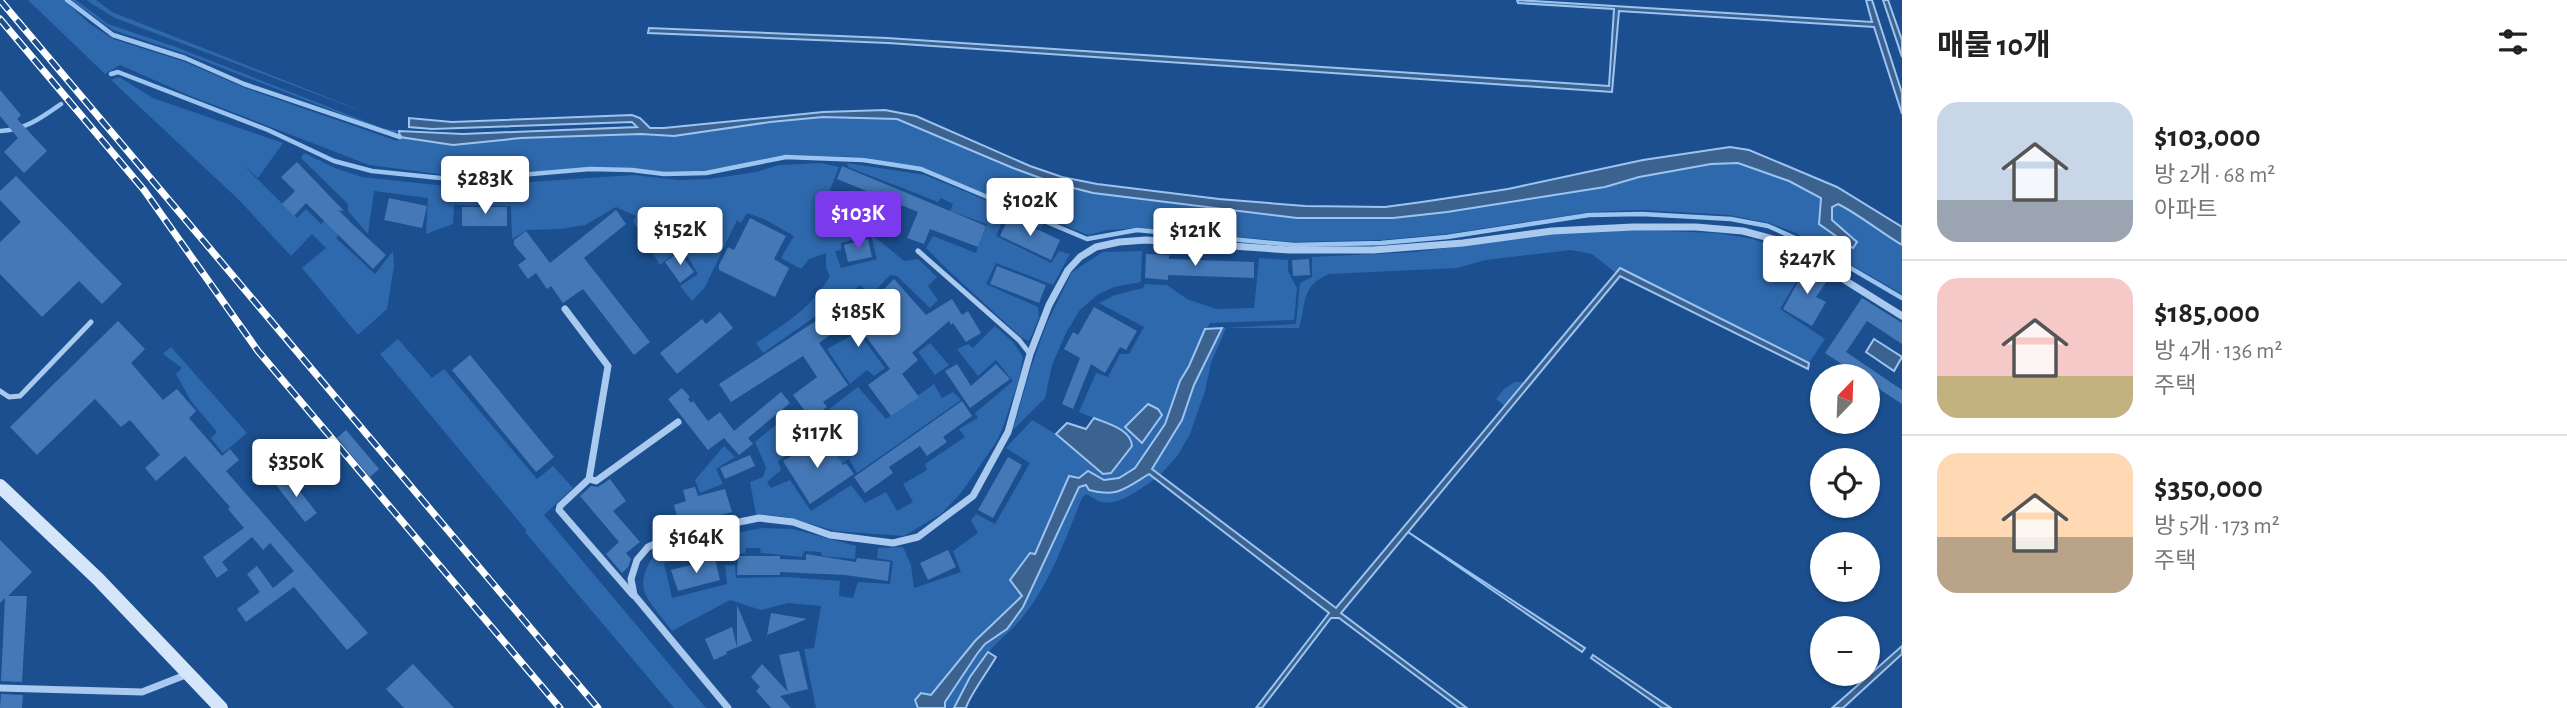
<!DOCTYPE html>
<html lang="ko">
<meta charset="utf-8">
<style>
body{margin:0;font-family:"Alegreya Sans","Noto Sans KR",sans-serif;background:#f6f6f6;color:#222;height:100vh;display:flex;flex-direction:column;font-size:26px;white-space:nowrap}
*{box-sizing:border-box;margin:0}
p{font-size:23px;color:#767676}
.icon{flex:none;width:38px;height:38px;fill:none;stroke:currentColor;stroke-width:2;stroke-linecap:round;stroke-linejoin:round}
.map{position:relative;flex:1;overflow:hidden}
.side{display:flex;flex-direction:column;background:#fff;width:665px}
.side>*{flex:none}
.needle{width:46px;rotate:23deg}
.controls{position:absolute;left:1810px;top:364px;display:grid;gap:14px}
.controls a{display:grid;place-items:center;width:70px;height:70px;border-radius:50%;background:#fff;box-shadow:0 2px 5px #0004;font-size:35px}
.price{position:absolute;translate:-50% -60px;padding:0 16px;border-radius:7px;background:#fff;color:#222;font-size:23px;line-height:46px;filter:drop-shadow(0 2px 4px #0008)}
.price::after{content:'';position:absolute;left:50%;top:42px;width:21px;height:16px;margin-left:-10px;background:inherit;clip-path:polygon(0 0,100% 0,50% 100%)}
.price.selected{background:#7c3aed;color:#fff}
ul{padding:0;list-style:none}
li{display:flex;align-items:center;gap:21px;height:175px;padding:0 35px}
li+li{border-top:2px solid #e0e0e0}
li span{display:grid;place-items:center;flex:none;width:196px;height:140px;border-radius:21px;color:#555}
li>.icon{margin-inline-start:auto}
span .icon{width:84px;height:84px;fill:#fffc;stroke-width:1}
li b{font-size:30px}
h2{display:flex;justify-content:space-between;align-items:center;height:84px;padding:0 35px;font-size:30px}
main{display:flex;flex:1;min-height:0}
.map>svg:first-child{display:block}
.green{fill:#2e69ad;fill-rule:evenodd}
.water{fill:#3c6290;stroke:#9cc4f0;stroke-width:2}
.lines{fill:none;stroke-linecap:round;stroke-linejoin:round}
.stream{stroke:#9cc4f0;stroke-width:4.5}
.building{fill:#4478b7}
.service{stroke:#a9c9ee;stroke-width:5}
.minor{stroke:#a9c9ee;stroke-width:7}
.secondary{stroke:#d6e6fa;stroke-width:14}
.rail-casing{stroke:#fff;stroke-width:7}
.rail{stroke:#1b4f8f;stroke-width:4.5;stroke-dasharray:13;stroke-linecap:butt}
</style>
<main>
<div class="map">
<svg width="1902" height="708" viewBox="0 0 1902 708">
<rect width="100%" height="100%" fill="#1b4f8f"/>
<!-- green -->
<g class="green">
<path d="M28,0H64L90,24L113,39L185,62L245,88L397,141L400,137L453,145L521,138L641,134L674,136L770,122L823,117L897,119L1013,168L1093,193L1297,218H1393L1447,212L1605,187L1639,177L1711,164L1738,163L1789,181L1821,199L1819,212L1853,247L1857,242L1832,220V207L1838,204C1861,216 1880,232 1902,245V294L1794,232L1769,223L1729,215L1642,210L1590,212L1447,234L1380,240L1293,242L1138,228L1108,230L1088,235L922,168L862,157L784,155L706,171L663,172L632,168H589L461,177L369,165L188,95L120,65L105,74Z"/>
<polygon points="71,0 76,0 108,24 176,47 382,128 399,131 394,133 383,130 186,54 113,30"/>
<polygon points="86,0 96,0 112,12 382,119 115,18"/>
<polygon points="119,77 153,98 283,143 258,178 241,163 297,218 306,209 321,224 338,209 350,221 336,238 375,274 393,251 394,266 387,309 358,335 302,268 326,248 312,234 291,256 239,200 111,80"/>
<path d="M304,153L335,168L362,177L455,187L634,175L678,180L709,179L756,172L779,165L821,163L839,167L821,212C851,215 881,242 904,261L918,259L937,277L928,286L938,300L930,308L897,276L890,275L872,294L860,285L763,353L756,343C787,322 811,309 830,276L826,268V253L809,259L801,269L781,258L794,236L766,220L747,213L741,223L737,220L705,287L692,301L680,286L698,274L682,247L660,265L633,221L636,216L616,207L585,225L560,229L527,230L512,239L511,206L454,205L453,224L426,234L428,198L374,191L368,234L348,211V204L301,158ZM871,235L877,259L841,268L835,251L841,250V243Z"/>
<polygon points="847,163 925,175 1043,224 1041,229 1006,213 996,236 1051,263 1059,251 1070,254 1053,285 996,263 986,284 1038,307 1039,318 1029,341 1022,338 949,271 926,248 933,236 976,253 987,224 950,211 953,204 941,198 938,202 848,167"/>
<path d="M1634,230L1716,233L1753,239L1795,257L1790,267L1800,275L1780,309L1825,339L1809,363L1620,268L1616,273L1592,254L1571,250L1486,260L1457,268L1329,274C1300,287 1307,301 1299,328H1226L1211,363L1205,391L1190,434L1178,455L1160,475L1152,469L1182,420L1194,385L1222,328H1226L1296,324L1300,283L1312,277V257L1415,252L1553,234Z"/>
<polygon points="1142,251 1141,282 1114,287 1097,295 1080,310 1067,331 1052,365 1045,398 1013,430 1031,367 1047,323 1072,272 1103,252"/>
<path d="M1259,258L1288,260V271L1297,288L1294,320L1210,323L1180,381L1165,424L1135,468L1119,478L1104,480L1088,471L1050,524L1035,554L1022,595L975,641L931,696L915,699L918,708H816L804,649L814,648L821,606L788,603L761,610L730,600L672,631C664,620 647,601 644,590C642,583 644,574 647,568C658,538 693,537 721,530L723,535L763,528L793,529L856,546L855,559L822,556L821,552L804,551L802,557L761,553L760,548H746L745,553L726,557L724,547L664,563L672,598L727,584L725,565H735L736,578L787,577L840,581L839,596L853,598L858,582L890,584L893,561L877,558L878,548L903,547L911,565L914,588L961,572L953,551L978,533L971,520L976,514L995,524L1030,463L1006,448L1032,420L1056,434L1103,474L1111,472L1131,446L1094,418L1079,412L1096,373L1108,377L1120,354H1129L1144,327L1099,303L1115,295L1143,288L1145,284L1167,285L1187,299L1216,309L1254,308Z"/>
<polygon points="995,326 1013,342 1023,357 1019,379 1002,430 995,444 961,493 941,514 904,536 835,531 787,517 756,514 750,482 763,477 766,467 755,442 795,409 808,425 858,387 886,419 934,384 942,398 953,392 961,400 857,473 849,459 841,464 822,434 778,461 781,470 767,482 771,488 790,480 811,511 851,485 865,503 886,492 897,511 913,502 903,484 927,470 925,464 965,437 959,429 978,418 975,413 1013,381 996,360 978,376 957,349 968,344 973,348"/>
<polygon points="858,332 885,368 874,376 867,370 850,384 827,349"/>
<polygon points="398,339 432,378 444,369 537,479 553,466 573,488 544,515 706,708 674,708 525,532 526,530 380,354"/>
<polygon points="930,343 949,365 935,375 918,352"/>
<polygon points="171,347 247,433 223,453 211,438 217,432 191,401 176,374 182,368 163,354"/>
<polygon points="1515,382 1525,382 1505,406 1496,399 1505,388"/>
<polygon points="724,446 735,457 716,469 723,484 700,493 695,480"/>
<path d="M1149,474L1155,479C1141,488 1120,506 1102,502C1097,501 1091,496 1086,494L1082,498C1066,537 1051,581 1025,614C1014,629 999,639 988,653C974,669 963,688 954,708H945V702L977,654L985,644L1007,629L1079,487L1086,485L1089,490C1117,498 1126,489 1149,474Z"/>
</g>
<!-- water -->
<g class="water">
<polygon points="1517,0 1872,22 1866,0 1872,0 1902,93 1902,114 1874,27 1619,11 1612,92 888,43 648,33 649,28 887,38 1609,86 1614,9 1518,3"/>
<polygon points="1883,0 1888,0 1902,40 1902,57"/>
<path d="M885,110L916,116L1030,166L1062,177L1097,184L1219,199L1305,206L1385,207L1422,202L1508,189L1643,160L1730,147L1749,150L1837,187L1902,227V245C1880,232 1860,215 1838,204L1832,207V220L1857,242L1853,248L1819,224L1821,198L1789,181L1738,163L1711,164L1639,177L1605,187L1447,212L1393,218H1297L1093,193L1054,183L1013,168L897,119L823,117L770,122L674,136L641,134L521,138L453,145L400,137L399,131L463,134L637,127L632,122L432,129L409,127V118L452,122L632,115L640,118L650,128H664L823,112Z"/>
<path d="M1620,268L1809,363L1808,369L1620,276L1408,532L1585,648L1582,652L1408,532L1341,613L1467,708H1459L1339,618H1331L1262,708H1256L1329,613L1149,474C1126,488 1117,498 1089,490L1086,485L1079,487L1023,607L1007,629L985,644L977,654L945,702V708H918L915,700L921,693L931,695L975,641L1022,596L1010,580L1030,553L1035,554L1069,476L1079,478L1088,471L1104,480L1119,478L1135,468L1165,424L1180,381L1189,366L1205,329L1222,328L1194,385L1182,420L1152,469L1336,608Z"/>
<polygon points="1874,339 1902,357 1894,371 1866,352"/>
<polygon points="1148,404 1158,409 1162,415 1142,443 1125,427"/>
<path d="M1094,418C1108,424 1131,429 1132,446L1111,473L1103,474L1056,434L1067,423L1086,429Z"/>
<polygon points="1902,646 1902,654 1843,708 1832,708"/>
<path d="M988,652L996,657C990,668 968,698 966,708H954L970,677Z"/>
<polygon points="1593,655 1671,708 1662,708 1591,658"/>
</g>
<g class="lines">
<!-- stream -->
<g class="stream">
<polyline points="67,0 113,35 185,58 244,84 400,137"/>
<polyline points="111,74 118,72 268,130 334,161 372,171 460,180 590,169 632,170 664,174 706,173 786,157 863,160 921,169 1087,239 1137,230 1294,245 1381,243 1447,237 1589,215 1642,214 1731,219 1768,226 1813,246 1902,298"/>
<path d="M0,131C25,130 41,118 61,104"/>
</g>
</g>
<!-- building -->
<g class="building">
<polygon points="0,90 21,115 17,119 47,151 24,173 4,152 18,138 0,116"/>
<polygon points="297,162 344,211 337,210 386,255 373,269 306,203 294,216 282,204 295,191 281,177"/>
<polygon points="842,166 986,226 978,247 930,229 924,244 907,238 918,212 837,179"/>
<polygon points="16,176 122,284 102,304 79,281 42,317 0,274 0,242 21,222 0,200 0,191"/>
<polygon points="389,198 427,206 422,228 384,220"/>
<rect x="462" y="207" width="45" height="19"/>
<polygon points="616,210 626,224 584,258 650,342 634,355 583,289 563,303 551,286 547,289 536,273 528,279 518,265 526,259 514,245 514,240 526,231 550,263"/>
<polygon points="1009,216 1060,240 1051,260 1000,236"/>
<polygon points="750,218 786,236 774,259 789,268 775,297 719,270 719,265 728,247 734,250"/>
<polygon points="868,239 872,257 848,262 844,245"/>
<polygon points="679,252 694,272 680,283 665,262"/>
<polygon points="1146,254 1169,255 1169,259 1254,262 1254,278 1168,275 1168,280 1145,278"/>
<polygon points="1309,259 1310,275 1293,276 1292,260"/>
<polygon points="1808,264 1829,278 1816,297 1826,302 1812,326 1783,309"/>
<polygon points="997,266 1046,285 1039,303 990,284"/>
<polygon points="894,279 926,315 952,299 962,315 968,311 981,333 966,342 953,323 951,325 949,321 912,353 918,360 902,374 919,397 891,416 868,385 890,369 853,319 819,343 848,385 823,402 827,407 811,419 793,395 817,377 803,356 731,402 719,384 854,296 863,310"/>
<polygon points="1862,298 1902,323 1902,344 1867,321 1846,352 1902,390 1902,404 1867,381 1867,376 1860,376 1825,353"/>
<polygon points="1094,307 1137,331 1126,350 1120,347 1105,373 1091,364 1073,409 1062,404 1080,358 1064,349 1073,332 1078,335"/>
<polygon points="720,312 733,328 677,374 660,353 702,319 706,324"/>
<polygon points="118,321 145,349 131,363 163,400 177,389 196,411 189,418 222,456 230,449 239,460 226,471 368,633 347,650 294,587 246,622 237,609 260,592 247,574 257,566 273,588 294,571 270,543 263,550 252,537 222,562 228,570 217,578 203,557 244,528 228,509 230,507 185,456 156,481 145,468 160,455 130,420 121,427 95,399 37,455 10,427"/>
<polygon points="470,355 554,457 536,472 452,370"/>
<polygon points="957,364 971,386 996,364 1010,379 970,408 945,371"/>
<polygon points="682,388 690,397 688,399 691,403 693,401 708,421 720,412 734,431 781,392 790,403 748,438 753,444 739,455 724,438 708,450 668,399"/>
<polygon points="962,401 972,416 943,437 947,442 927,456 920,446 889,467 893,473 865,493 854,477"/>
<polygon points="346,430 379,469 370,477 337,438"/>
<polygon points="823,437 843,465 846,463 854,474 810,504 783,461"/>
<polygon points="750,455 755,466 725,479 720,468"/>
<polygon points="1008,457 1022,465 993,518 978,510"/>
<polygon points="288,476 317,513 305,522 276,485"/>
<polygon points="610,479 626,501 613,511 640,542 626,553 631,559 628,567 622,573 606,554 619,542 580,496 591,486 598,487"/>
<polygon points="695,487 698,496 725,489 732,512 699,521 700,524 680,528 674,505 686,501 683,490"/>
<polygon points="0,540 32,572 8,596 27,596 22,682 1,681 5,598 0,603"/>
<polygon points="948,550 956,567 928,580 920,563"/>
<polygon points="806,554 856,562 857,558 890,562 888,581 845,575 780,572 780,575 737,575 738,556 780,556 780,559 806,560"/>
<polygon points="715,559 720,580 678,591 671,570"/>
<polygon points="737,605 752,641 726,652 727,654 714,660 705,639 732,627 737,647"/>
<polygon points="771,613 807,619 767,635"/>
<polygon points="799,651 808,689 780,696 791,708 771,708 756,691 760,687 751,677 762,664 788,692 779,655"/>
<polygon points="413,664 454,708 404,708 386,689"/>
<polygon points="1,694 23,695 22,708 0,708"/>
</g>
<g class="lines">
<!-- service -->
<g class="service">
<polyline points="918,251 1019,340 1030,354"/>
<polyline points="0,391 9,397 20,396 91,322"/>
</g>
<!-- minor -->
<g class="minor">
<polyline points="565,309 608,366 589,479 560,506 559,510 633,595"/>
<polyline points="589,479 596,481 678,422"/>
<polyline points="0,688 142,692 188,674"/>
<polyline points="728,708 634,595 631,579 637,560 648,547 675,535 759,518 793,522 830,535 893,543 918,537 946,516 973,496 1008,432 1030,354 1049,305 1068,270 1080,257 1096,247 1119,242 1146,240 1289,250 1373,250 1463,243 1552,231 1633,227 1696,227 1743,231 1784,242 1902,316"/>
</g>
<!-- secondary -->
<polyline class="secondary" points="0,486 98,579 221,708"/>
<!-- rail casing -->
<g class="rail-casing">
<g id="rail">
<polyline points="0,0 598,708"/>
<polyline points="0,19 144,190 258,351 560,708"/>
</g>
</g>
<!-- rail -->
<use href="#rail" class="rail"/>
</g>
</svg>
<div class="controls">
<a><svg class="needle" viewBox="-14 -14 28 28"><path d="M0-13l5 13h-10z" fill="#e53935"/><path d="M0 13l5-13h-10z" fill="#767676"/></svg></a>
<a><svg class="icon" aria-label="locate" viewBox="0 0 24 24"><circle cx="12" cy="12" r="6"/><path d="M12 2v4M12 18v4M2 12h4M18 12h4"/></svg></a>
<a>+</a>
<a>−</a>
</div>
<b class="price" style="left:485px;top:216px">$283K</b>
<b class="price" style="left:1030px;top:238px">$102K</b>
<b class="price selected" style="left:858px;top:251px">$103K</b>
<b class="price" style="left:680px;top:267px">$152K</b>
<b class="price" style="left:1195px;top:268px">$121K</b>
<b class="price" style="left:1807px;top:296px">$247K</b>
<b class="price" style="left:858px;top:349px">$185K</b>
<b class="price" style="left:817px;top:470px">$117K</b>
<b class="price" style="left:296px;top:499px">$350K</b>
<b class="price" style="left:696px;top:575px">$164K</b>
</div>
<section class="side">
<h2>매물 10개<svg class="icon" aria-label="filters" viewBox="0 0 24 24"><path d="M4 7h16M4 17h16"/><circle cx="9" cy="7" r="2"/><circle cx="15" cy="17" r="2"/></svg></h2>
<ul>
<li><span style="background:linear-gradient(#c9d6e8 70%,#9aa5b1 0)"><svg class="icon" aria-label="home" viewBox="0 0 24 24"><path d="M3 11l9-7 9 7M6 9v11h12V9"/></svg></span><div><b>$103,000</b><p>방 2개 · 68 m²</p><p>아파트</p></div></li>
<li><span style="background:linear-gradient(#f6c9c9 70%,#c2b280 0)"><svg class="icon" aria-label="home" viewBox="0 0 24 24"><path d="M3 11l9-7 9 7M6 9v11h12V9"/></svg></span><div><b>$185,000</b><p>방 4개 · 136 m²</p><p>주택</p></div></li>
<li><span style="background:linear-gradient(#ffd9b3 60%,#b9a48a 0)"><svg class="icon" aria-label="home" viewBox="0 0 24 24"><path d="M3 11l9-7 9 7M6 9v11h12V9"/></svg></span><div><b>$350,000</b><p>방 5개 · 173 m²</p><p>주택</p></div></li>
</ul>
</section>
</main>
